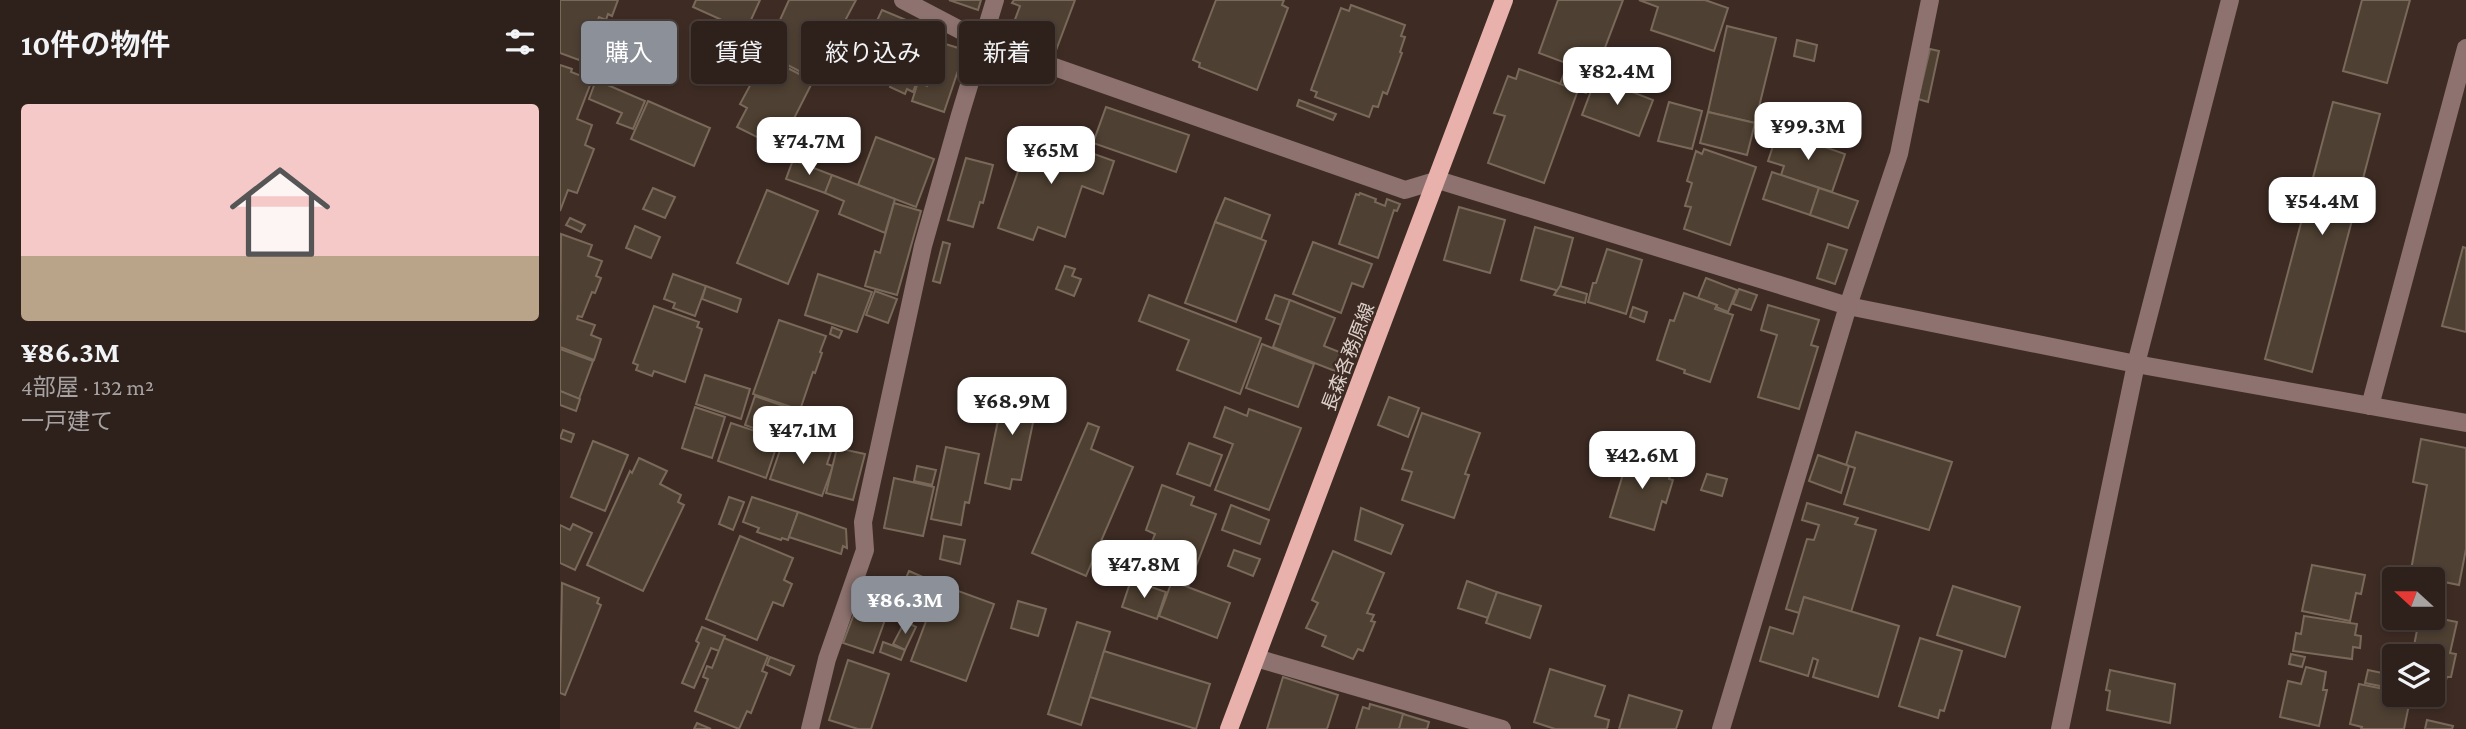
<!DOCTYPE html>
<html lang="ja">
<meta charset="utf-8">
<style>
body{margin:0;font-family:"Crimson Pro","Noto Sans JP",serif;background:#3a2e28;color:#f1f3f6;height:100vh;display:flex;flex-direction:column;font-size:26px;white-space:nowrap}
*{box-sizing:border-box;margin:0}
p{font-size:23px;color:#a7a3a3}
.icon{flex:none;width:38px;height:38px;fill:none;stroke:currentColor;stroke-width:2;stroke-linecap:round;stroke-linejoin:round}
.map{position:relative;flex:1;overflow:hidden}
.panel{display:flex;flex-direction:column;background:#2e211b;width:560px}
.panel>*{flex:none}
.guide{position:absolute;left:21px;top:21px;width:665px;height:63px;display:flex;gap:14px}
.needle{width:46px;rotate:291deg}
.fabs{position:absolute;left:1822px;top:567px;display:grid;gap:14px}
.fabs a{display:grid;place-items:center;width:63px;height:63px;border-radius:7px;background:#2e211b;box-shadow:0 4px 10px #0003,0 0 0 2px #493e3a;font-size:35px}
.price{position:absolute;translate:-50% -60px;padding:0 16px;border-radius:14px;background:#fff;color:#222;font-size:23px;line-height:46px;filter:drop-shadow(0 2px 4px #0008)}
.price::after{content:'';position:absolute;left:50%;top:42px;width:21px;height:16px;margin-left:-10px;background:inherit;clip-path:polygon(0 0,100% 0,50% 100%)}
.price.on{background:#8c9099;color:#fff}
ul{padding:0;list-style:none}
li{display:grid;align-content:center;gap:14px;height:371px;padding:0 21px}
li+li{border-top:2px solid #493e3a}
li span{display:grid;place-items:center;height:217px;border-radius:7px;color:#555}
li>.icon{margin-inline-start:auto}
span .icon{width:126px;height:126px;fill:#fffc;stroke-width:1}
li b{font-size:30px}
h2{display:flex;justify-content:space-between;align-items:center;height:84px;padding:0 21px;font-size:30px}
.chip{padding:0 24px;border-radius:7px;background:#2e211b;box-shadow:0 4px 10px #0003,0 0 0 2px #493e3a;font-size:24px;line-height:63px}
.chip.on{background:#8c9099;color:#fff}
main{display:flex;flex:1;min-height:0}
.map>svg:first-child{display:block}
.building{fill:#4e4032;stroke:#79695a;stroke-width:2}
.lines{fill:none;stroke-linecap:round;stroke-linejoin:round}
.minor{stroke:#8d726f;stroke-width:18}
.major{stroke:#e9b1ac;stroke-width:18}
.labels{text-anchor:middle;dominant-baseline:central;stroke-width:5;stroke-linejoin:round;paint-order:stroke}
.street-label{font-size:19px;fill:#dcd0cb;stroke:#3e2c24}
</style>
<main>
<section class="panel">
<h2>10件の物件<svg class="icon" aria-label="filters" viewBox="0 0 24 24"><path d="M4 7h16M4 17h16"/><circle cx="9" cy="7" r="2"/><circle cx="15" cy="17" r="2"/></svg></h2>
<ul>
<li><span style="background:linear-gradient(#f6c9c9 70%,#b9a48a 0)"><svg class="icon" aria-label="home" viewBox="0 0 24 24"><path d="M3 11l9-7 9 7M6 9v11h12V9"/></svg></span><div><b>¥86.3M</b><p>4部屋 · 132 m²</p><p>一戸建て</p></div></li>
</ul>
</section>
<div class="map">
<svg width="1906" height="729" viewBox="0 0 1906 729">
<rect width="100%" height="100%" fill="#3e2c24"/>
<!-- building -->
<g class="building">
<polygon points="0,0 58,0 52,16 48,14 46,20 39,17 35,28 32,27 19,60 0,53"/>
<polygon points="136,0 200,0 186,31 133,7"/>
<polygon points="229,0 296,0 254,79 205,53"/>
<polygon points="389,0 421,0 418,10"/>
<polygon points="454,0 515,0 495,53 449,36 460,6 452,3"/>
<polygon points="656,0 724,0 722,5 728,8 697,90 639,67 640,63 633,60"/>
<polygon points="998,0 1063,0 1035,74 979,53"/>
<polygon points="1079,0 1145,0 1168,8 1154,51 1091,30 1098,7"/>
<polygon points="1802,0 1850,0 1827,83 1783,71"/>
<polygon points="791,5 845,25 841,36 845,37 840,52 842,53 827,94 823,92 818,107 813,106 809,117 755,97 757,92 751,90 781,8 789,11"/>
<polygon points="322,10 346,20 343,25 382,43 374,65 370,63 360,83 357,81 353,92 347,89 345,94 330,87 332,82 321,78 338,39 314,27"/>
<polygon points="1167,26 1216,38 1195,123 1148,112"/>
<polygon points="1237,40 1257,45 1254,61 1234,56"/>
<polygon points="382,43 405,50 384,112 352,101 358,82 367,86"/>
<polygon points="1370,49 1379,51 1368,102 1358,99"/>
<polygon points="214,61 253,81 219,148 177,127 187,108 180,104 200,67 209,71"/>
<polygon points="0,65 12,69 11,72 32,80 17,119 32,125 25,145 34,149 17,193 8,190 0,211"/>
<polygon points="959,69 1018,90 984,183 928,163 945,116 934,113 948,76 956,79"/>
<polygon points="1006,69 1032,78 1026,93 1000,84"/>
<polygon points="1036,78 1093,100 1079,136 1022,115"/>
<polygon points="36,80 85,101 73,129 57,123 62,113 29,99"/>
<polygon points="739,100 776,114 773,120 737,106"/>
<polygon points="88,101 150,128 134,166 71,139"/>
<polygon points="1109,102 1142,111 1132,149 1098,141"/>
<polygon points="1773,102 1820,114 1752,372 1705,359"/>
<polygon points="546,107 629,135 616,172 533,143"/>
<polygon points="1148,112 1195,123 1187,155 1140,143"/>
<polygon points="472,132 554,161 543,194 522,186 505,237 478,227 473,240 438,228"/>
<polygon points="1233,136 1285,154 1272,192 1221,175 1224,166 1208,161 1216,137 1232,143"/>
<polygon points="316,137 374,159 356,207 298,185"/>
<polygon points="1144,149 1196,167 1170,245 1124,229 1131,207 1125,206 1132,183 1127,181 1136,151 1142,154"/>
<polygon points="406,158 433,165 423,203 420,202 413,227 388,220"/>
<polygon points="233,160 272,175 265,193 226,179"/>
<polygon points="1212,172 1259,188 1250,215 1203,199"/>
<polygon points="272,175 335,199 325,233 279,214 284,201 265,193"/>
<polygon points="93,188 115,197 105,218 83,209"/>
<polygon points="1259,188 1298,201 1288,228 1250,215"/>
<polygon points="207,190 258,211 228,284 177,263"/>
<polygon points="800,193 816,199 815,202 825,206 827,199 840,204 837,211 834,210 818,258 779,244 796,194 799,195"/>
<polygon points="665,198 710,215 701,239 655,222"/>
<polygon points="334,203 361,211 337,295 305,286 315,251 320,253"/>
<polygon points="899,207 945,220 930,273 884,260"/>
<polygon points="10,218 25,225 21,232 6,225"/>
<polygon points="655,222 706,241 676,322 625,303"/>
<polygon points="75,226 100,237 91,258 66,248"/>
<polygon points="975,227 1013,238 999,291 961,280"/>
<polygon points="1,234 32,245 28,256 42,261 36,276 41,278 35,293 32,292 22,317 18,316 17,319 35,325 31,335 41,339 34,360 0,347"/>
<polygon points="383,242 390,244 380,283 373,281"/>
<polygon points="753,242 812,264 803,287 792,283 781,313 733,294"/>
<polygon points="1268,244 1287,250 1275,284 1257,278"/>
<polygon points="1903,247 1906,248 1906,332 1882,326"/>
<polygon points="1047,249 1082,260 1066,314 1028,302 1033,283 1036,283"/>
<polygon points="505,266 515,269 512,276 521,279 514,296 496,289"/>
<polygon points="113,274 146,286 135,316 113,308 115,303 104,299"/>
<polygon points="258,274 312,292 297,332 245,315"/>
<polygon points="1146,278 1177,290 1168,312 1156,307 1157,305 1138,298"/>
<polygon points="146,286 181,299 177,312 142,299"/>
<polygon points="1000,286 1027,294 1025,303 994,295"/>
<polygon points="1179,289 1197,295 1191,310 1173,304"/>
<polygon points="315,291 337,299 328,323 306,315"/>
<polygon points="1124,293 1157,305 1155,309 1173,315 1150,382 1124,373 1125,370 1097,360 1110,320 1114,321"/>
<polygon points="589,295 701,338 680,394 617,370 629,340 579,321"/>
<polygon points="715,295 730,300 721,325 706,319"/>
<polygon points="730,300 775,318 764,346 782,353 775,371 713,347"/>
<polygon points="1208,305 1259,320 1251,345 1258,347 1239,409 1198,397 1217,335 1201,330"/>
<polygon points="94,306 139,322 137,327 142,329 125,382 94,371 92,376 76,370 78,365 73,363"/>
<polygon points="1073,307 1087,312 1084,322 1070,317"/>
<polygon points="219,320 266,336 260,352 262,353 255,373 253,372 240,410 193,394"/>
<polygon points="272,327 282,331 279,338 270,334"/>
<polygon points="702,344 754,364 738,407 686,388"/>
<polygon points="0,349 33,361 19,399 0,391"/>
<polygon points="145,375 190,389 181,419 136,404"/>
<polygon points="445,387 479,394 461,480 452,479 450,489 425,483"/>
<polygon points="0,391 20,399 16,411 0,405"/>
<polygon points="195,396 235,410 227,435 212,429 210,434 185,425"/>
<polygon points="829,397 859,408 848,437 818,425"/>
<polygon points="135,407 165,417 152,458 122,448"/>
<polygon points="665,407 687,416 689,409 741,428 709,510 655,490 673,444 654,437"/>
<polygon points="862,413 920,433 905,474 909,475 894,518 842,500 852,472 842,469"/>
<polygon points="171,423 219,439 206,478 158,461"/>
<polygon points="528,423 539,427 531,449 573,467 526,576 472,553"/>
<polygon points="3,430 14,434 11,442 0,438"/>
<polygon points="1296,432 1392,462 1369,530 1284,504 1295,468 1286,465"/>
<polygon points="225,436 271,452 267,464 273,466 262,496 210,479"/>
<polygon points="1861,439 1906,448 1906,549 1899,585 1850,575 1867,485 1853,482"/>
<polygon points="33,441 68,455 45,511 11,497"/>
<polygon points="629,443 662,455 650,486 617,474"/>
<polygon points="386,447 419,454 409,503 405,502 401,525 371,519"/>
<polygon points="277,448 305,454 293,500 266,493"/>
<polygon points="1070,451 1113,464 1109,479 1113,480 1106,503 1102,501 1094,530 1050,517"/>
<polygon points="1258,455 1289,466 1281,493 1249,481"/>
<polygon points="79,458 107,471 100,484 121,495 118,502 124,505 83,591 27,565 70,471 72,473"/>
<polygon points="357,466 376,470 372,485 354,481"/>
<polygon points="1147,474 1167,479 1162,496 1141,490"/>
<polygon points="334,478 374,487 363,536 324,528"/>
<polygon points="602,485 634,497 631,505 656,514 628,587 581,569 595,534 586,530"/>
<polygon points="169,497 184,502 173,530 159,524"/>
<polygon points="192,497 238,512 228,540 222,538 221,540 197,532 199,528 183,522"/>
<polygon points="1247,503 1298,518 1295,524 1316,530 1291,612 1244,597 1239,613 1226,609 1247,539 1254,540 1259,525 1242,520"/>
<polygon points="671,505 709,520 700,544 662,530"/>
<polygon points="801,508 843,525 831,554 795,540"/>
<polygon points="238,512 286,529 287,548 283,546 281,554 229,537"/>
<polygon points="13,524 32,533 15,570 0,563 0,525 10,530"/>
<polygon points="180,536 233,558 224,580 232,584 223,606 213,602 197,640 146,619"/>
<polygon points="384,536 405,540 400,564 380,559"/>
<polygon points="674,550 700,559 693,576 668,566"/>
<polygon points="773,551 824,573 807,613 814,615 811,621 815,622 803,651 798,649 793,659 762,646 766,636 746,628 758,603 752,600"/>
<polygon points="1752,565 1805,575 1801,594 1796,593 1790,621 1742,611"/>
<polygon points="349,571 372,581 356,620 332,610"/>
<polygon points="315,577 338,584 313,653 283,643 294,614 301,617"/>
<polygon points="571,580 606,592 597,619 562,607"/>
<polygon points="612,581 670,603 657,638 599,616"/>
<polygon points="907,581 937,592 928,618 898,608"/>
<polygon points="2,583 39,598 37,603 41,605 5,695 0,693"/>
<polygon points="379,584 434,604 406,681 351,661 368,616 381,621 385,612 371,607"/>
<polygon points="1393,586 1460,607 1445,657 1377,635"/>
<polygon points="937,592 981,606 970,638 926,623"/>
<polygon points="1244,597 1339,626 1318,697 1253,677 1258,660 1253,658 1248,676 1200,661 1210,627 1233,634"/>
<polygon points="458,601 486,609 478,636 451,628"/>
<polygon points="1744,616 1797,624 1795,635 1801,636 1800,648 1793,647 1792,659 1733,651 1736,633 1741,634"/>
<polygon points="1872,617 1897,622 1890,653 1896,654 1891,677 1887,677 1886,680 1872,677 1872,656 1852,656 1859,620 1869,622"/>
<polygon points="345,621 356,627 345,650 333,644"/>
<polygon points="517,622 550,632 521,725 488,714"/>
<polygon points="142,627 165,636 159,651 151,648 134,688 122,683 139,643 136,641"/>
<polygon points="164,638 208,656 202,671 207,673 191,713 187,711 179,729 135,711 148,679 143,677 147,666 152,668"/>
<polygon points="1360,638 1402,651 1384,711 1380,710 1378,718 1339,706"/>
<polygon points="323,642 345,650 341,660 320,652"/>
<polygon points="544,651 650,684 636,729 530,697"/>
<polygon points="1731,654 1745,657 1742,667 1729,664"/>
<polygon points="210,657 234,666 230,675 207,665"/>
<polygon points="288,660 329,674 311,729 298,729 269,720"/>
<polygon points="1746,667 1766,672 1763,690 1767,690 1759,726 1720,717 1728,681 1741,684"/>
<polygon points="990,669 1045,686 1035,716 1049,720 1047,729 995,729 974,722"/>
<polygon points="1550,670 1615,684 1610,723 1547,710 1550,691 1546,690"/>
<polygon points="1808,670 1832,675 1830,688 1805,683"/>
<polygon points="723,677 778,695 767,729 707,729"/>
<polygon points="1799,684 1834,691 1834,695 1851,695 1844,729 1801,729 1802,727 1790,724"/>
<polygon points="1069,695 1122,711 1116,729 1059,729"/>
<polygon points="810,704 844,714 839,729 796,729 803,707 809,709"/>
<polygon points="843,714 869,722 867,729 839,729"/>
<polygon points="1867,720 1893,726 1892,729 1865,729"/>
<polygon points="137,723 151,729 134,729"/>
</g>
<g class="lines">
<!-- minor -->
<g class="minor">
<polyline points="343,0 423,42 845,190 878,180 1288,306 1576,364 1906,423"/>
<polyline points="1810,406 1906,48"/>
<polyline points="696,658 942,729"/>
<polyline points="250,729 267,659 305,550 303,522 363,246 400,115 435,0"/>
<polyline points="1161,729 1288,306 1339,154 1370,0"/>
<polyline points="1500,729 1576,364 1670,0"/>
</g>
<!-- major -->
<polyline class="major" points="669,729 944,0"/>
</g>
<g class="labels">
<!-- street labels -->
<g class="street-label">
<text transform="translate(788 357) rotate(-69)">長森各務原線</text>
</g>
</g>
</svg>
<div class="fabs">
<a><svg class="needle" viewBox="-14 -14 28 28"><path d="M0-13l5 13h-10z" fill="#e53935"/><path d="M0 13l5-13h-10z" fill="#a7a3a3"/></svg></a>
<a><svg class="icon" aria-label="layers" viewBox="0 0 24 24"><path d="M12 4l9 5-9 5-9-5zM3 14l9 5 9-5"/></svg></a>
</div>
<b class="price" style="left:1057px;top:107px">¥82.4M</b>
<b class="price" style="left:1248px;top:162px">¥99.3M</b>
<b class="price" style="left:249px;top:177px">¥74.7M</b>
<b class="price" style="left:491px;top:186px">¥65M</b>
<b class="price" style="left:1762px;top:237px">¥54.4M</b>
<b class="price" style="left:452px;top:437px">¥68.9M</b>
<b class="price" style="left:243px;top:466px">¥47.1M</b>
<b class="price" style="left:1082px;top:491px">¥42.6M</b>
<b class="price" style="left:584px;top:600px">¥47.8M</b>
<b class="price on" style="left:345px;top:636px">¥86.3M</b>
<div class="guide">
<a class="chip on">購入</a>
<a class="chip">賃貸</a>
<a class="chip">絞り込み</a>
<a class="chip">新着</a>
</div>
</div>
</main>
